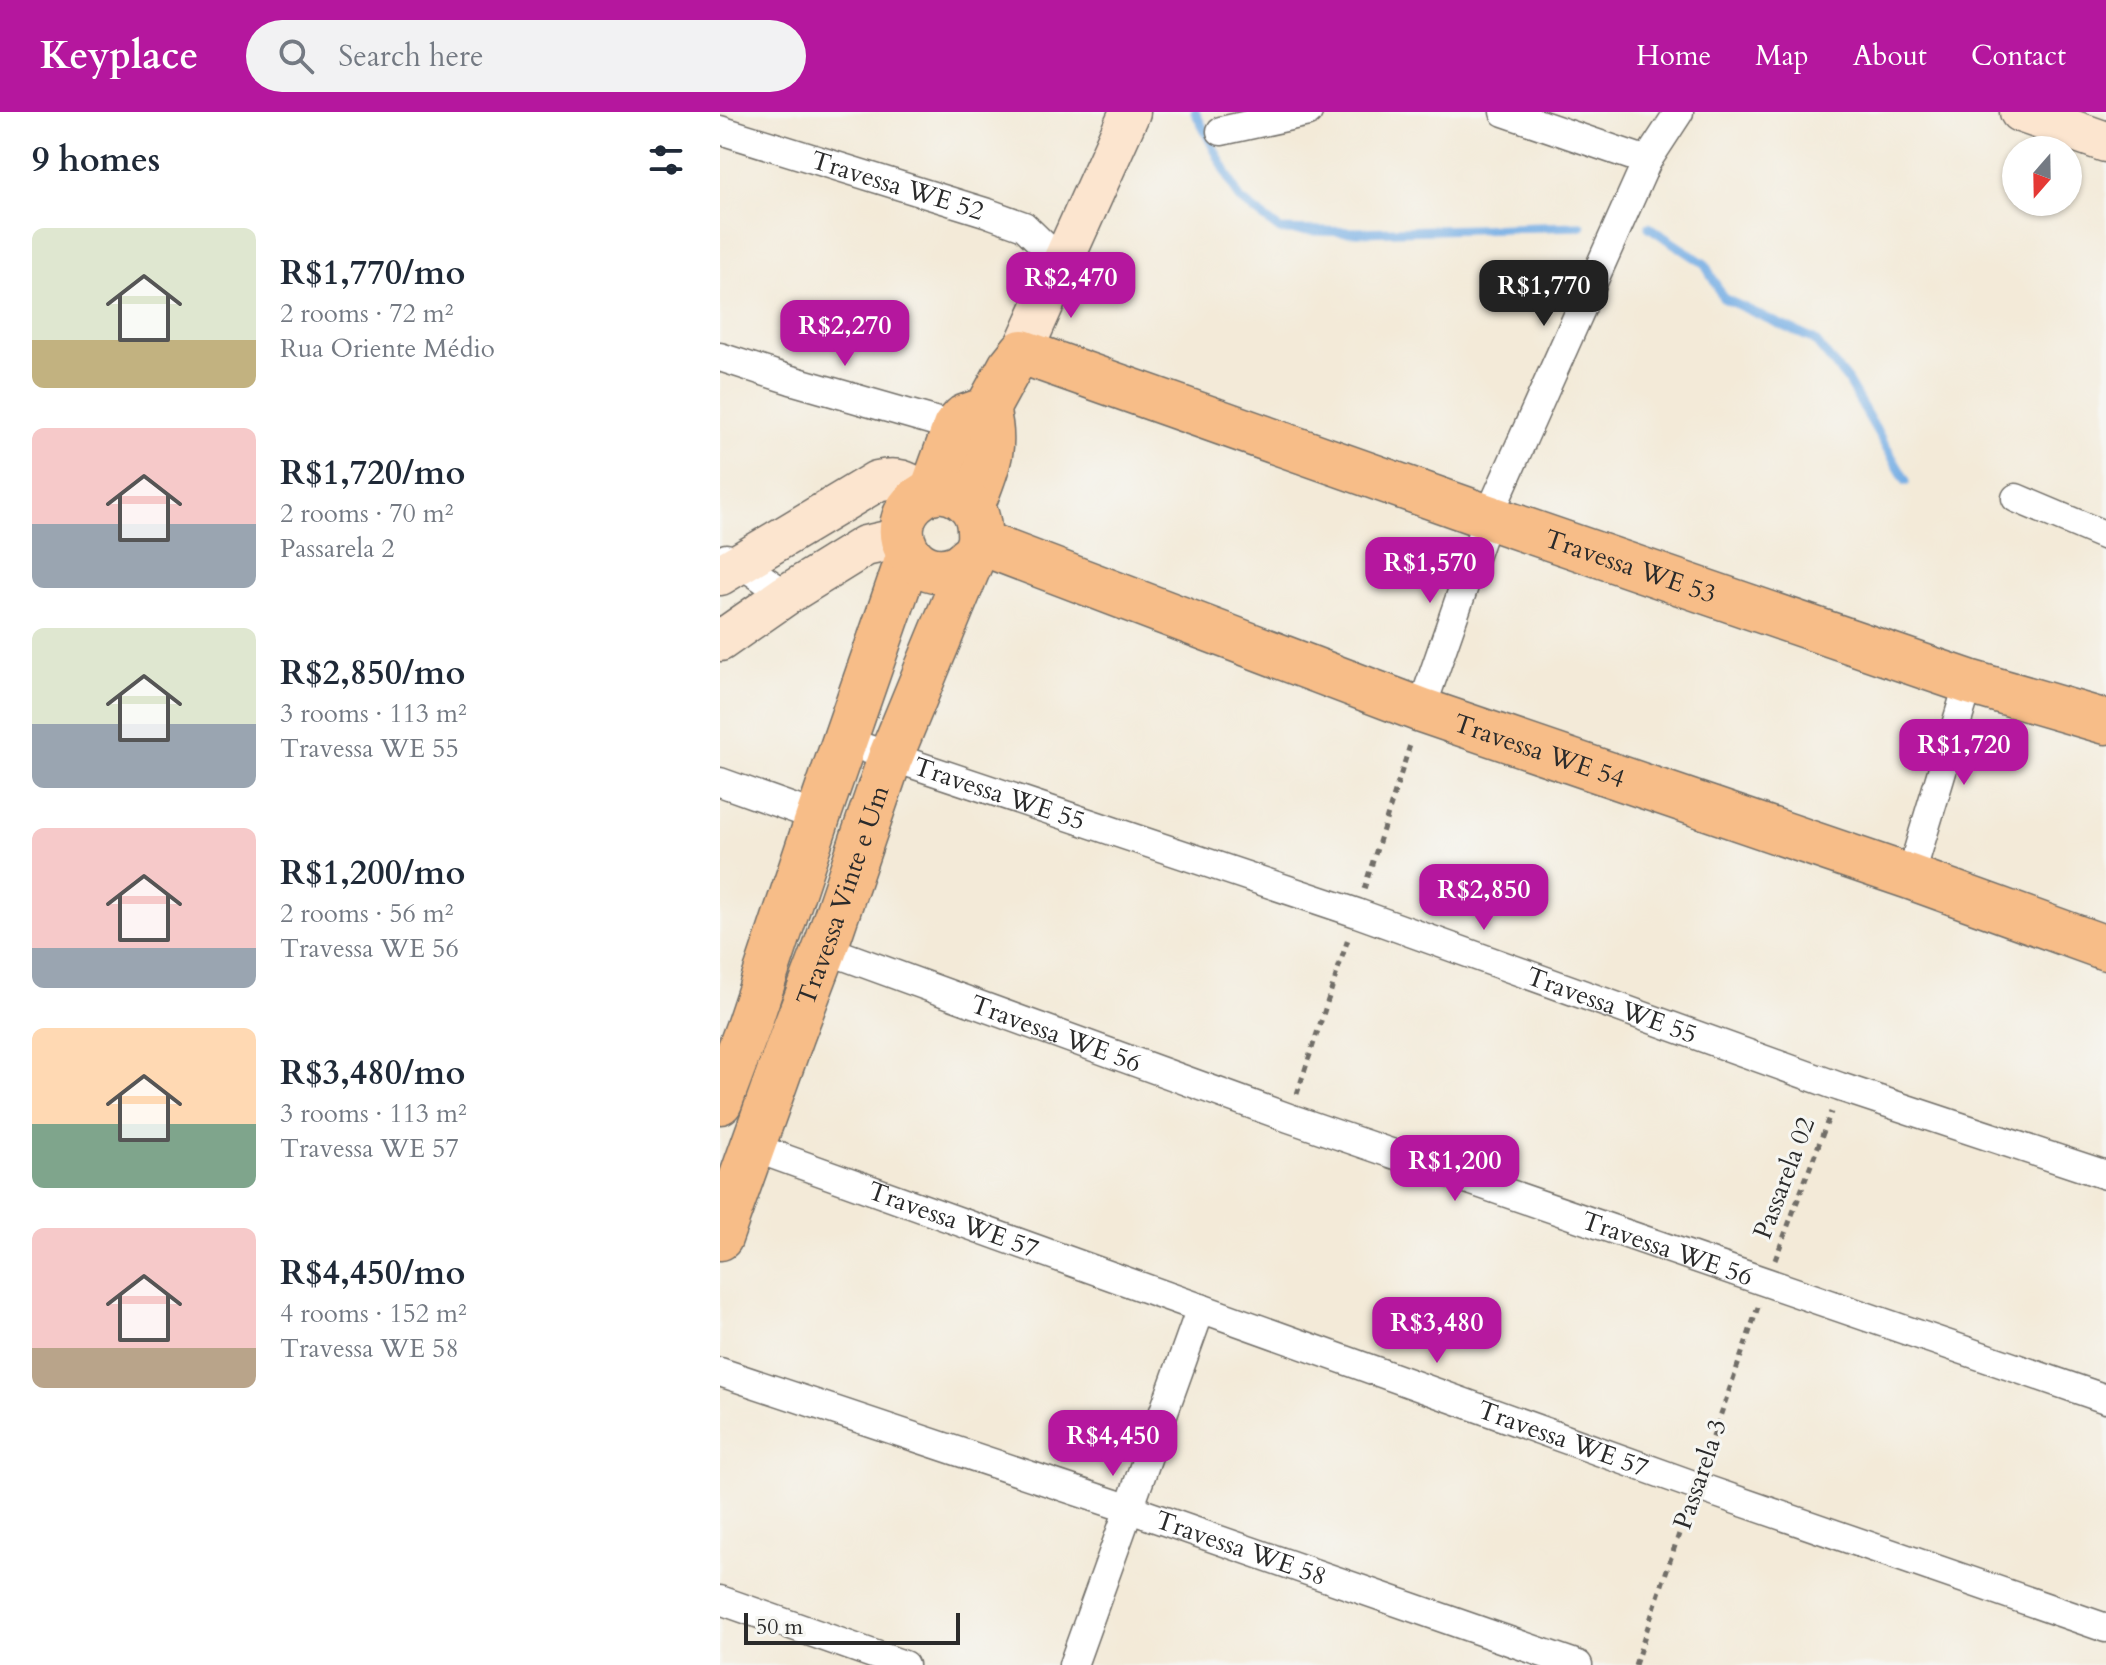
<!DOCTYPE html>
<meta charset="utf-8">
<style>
body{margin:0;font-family:Cardo,serif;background:#f2f2f3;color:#1f2937;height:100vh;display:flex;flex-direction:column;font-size:30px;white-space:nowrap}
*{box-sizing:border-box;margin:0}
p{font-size:26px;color:#747a83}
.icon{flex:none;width:44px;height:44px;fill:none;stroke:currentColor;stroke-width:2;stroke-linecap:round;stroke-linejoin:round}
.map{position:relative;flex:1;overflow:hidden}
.side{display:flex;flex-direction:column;background:#fff;width:720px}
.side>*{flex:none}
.needle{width:52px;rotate:200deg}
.tools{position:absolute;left:1282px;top:24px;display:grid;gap:16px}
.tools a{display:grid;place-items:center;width:80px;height:80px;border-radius:50%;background:#fff;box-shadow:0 2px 6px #0004;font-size:40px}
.scale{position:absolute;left:24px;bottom:20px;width:216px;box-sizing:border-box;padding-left:8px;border:4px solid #2b2b2b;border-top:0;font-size:22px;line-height:28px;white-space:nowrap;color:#2b2b2b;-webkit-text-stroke:6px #f6f6f2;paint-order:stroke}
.price{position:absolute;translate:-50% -68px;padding:0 18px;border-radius:16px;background:#b5179e;color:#fff;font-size:26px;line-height:52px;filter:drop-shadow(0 2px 4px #0008)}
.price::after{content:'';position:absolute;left:50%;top:48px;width:24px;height:18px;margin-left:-12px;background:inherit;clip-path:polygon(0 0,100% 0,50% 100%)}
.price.active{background:#222;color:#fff}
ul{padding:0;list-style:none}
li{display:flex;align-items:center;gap:24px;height:200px;padding:0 32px}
li span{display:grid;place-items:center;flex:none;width:224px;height:160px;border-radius:12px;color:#555}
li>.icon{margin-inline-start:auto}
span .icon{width:96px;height:96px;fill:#fffc;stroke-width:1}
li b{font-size:34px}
h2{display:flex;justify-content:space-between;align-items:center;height:96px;padding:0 32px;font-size:34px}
header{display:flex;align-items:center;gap:48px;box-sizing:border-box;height:112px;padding:0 40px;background:#b5179e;color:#fff}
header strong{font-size:38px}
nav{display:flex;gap:44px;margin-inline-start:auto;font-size:28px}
.search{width:560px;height:72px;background:#f2f2f3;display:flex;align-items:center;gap:20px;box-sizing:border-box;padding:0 28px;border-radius:44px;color:#747a83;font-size:30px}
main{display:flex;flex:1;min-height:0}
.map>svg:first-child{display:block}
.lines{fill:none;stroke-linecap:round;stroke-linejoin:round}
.stream{stroke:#74ade4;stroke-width:9}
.street-casing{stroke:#716e68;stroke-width:31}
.secondary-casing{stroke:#716e68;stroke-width:43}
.primary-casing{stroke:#716e68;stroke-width:47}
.path{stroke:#716e68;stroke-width:5;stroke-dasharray:6 6;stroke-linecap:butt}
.street{stroke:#fff;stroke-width:28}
.secondary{stroke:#fce5cf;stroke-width:40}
.primary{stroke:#f7bd88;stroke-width:44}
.labels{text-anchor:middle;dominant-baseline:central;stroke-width:6;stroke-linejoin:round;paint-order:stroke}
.street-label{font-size:26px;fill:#2b2b2b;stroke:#f6f6f2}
</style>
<header>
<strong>Keyplace</strong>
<div class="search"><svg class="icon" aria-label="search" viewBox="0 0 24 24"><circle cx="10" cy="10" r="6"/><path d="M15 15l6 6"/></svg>Search here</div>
<nav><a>Home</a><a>Map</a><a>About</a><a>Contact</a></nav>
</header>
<main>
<section class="side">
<h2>9 homes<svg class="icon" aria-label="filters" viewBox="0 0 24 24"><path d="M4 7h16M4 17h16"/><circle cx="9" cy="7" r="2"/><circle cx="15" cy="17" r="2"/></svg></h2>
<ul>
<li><span style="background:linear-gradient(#dfe7d0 70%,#c2b280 0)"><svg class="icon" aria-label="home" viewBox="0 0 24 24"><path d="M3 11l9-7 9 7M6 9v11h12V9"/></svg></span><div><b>R$1,770/mo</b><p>2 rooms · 72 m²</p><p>Rua Oriente Médio</p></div></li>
<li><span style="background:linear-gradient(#f6c9c9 60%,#9aa5b1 0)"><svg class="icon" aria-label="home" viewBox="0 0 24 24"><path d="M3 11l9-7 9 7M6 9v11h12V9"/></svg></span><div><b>R$1,720/mo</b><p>2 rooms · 70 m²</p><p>Passarela 2</p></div></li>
<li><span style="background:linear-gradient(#dfe7d0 60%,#9aa5b1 0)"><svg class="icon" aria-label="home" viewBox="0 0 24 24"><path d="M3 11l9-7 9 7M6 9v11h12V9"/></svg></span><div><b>R$2,850/mo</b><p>3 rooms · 113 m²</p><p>Travessa WE 55</p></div></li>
<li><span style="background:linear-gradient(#f6c9c9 75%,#9aa5b1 0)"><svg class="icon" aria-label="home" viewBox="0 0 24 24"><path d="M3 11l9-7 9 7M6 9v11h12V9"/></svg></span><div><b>R$1,200/mo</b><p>2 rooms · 56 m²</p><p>Travessa WE 56</p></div></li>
<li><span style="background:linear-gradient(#ffd9b3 60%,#7fa58c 0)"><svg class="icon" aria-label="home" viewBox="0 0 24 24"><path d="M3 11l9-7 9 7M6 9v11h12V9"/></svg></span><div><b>R$3,480/mo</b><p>3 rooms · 113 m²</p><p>Travessa WE 57</p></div></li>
<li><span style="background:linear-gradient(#f6c9c9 75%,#b9a48a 0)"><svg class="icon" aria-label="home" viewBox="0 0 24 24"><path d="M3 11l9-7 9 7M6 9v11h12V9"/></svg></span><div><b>R$4,450/mo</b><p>4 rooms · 152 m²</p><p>Travessa WE 58</p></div></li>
</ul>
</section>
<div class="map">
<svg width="1386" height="1553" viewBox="0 0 1386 1553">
<rect width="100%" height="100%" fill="#f6f6f2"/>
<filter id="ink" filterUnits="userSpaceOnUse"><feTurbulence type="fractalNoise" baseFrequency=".0125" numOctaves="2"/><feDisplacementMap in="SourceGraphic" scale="16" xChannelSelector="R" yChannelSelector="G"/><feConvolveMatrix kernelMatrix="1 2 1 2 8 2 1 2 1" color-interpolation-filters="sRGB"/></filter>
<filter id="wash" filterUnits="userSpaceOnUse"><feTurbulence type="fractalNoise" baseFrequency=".006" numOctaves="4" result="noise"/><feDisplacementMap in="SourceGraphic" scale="32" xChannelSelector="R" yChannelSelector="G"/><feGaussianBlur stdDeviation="1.8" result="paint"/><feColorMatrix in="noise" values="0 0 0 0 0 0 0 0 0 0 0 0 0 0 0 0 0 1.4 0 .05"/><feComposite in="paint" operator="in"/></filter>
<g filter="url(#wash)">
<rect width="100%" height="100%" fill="#f3ead8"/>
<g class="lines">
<!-- stream -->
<g class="stream">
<polyline points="475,0 520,87 560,118 638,120 861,114"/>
<polyline points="929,115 985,152 1003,186 1094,228 1127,268 1186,369"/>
</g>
</g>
</g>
<g filter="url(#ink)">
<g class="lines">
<!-- street casing -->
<g class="street-casing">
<g id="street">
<polyline points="784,0 927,49"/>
<path id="s1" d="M0,18L268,101L304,114L341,150"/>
<polyline points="501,19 588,0"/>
<polyline points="0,245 71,268 235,315"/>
<polyline points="1296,386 1386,424"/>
<polyline points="6,446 19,450 66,483"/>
<polyline points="701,598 768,405 927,49 959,0"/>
<path id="s2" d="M124,629L637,801L1120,975L1386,1063"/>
<polyline points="0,670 98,705"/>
<polyline points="1190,765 1249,570"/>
<path id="s3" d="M105,837L569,1006L1386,1287"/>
<path id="s4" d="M32,1035L976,1374L1386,1516"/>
<path id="s5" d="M0,1260L410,1397L858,1553"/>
<polyline points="0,1488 184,1553"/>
<polyline points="353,1553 481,1196"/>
</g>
</g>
<!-- secondary casing -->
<g class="secondary-casing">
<g id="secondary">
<polyline points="1300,0 1386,30"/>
<polyline points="302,240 410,0"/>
<path d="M0,463L157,369C180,364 186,369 206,381"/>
<polyline points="0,529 66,483 145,434 181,426"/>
</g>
</g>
<!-- primary casing -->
<g class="primary-casing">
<g id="primary">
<path id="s6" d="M212,379L235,315L244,305L267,297L290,255L302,240L768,405L1249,570L1386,610"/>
<path d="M252,395C266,356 278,339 267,297"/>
<path id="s7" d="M259,430L701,598L1190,765L1386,836"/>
<polyline points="0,990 28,915 98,705 189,443"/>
<path id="s8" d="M0,1126L72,924L105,837L170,646L259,430C260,412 258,396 242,386C230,377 213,376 201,385C159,413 193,473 236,455C241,453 247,447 251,444"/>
</g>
</g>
<!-- path -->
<g class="path">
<polyline points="644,777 691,630"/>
<polyline points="577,982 629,824"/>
<polyline points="1055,1148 1111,1000"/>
<polyline points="985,1348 1038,1195"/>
<polyline points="915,1553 967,1398"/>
</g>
<!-- street -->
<use href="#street" class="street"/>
<!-- secondary -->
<use href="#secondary" class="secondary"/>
<!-- primary -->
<use href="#primary" class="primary"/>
</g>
</g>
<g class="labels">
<!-- street labels -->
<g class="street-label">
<text stroke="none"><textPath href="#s1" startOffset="186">Travessa WE 52</textPath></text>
<text stroke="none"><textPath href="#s6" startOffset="818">Travessa WE 53</textPath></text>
<text stroke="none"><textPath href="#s7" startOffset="598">Travessa WE 54</textPath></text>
<text stroke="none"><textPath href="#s2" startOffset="164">Travessa WE 55</textPath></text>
<text stroke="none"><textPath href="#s8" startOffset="364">Travessa Vinte e Um</textPath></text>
<text stroke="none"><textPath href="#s2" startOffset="812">Travessa WE 55</textPath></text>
<text stroke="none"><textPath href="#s3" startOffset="246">Travessa WE 56</textPath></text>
<text transform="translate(1064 1066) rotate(-69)">Passarela 02</text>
<text stroke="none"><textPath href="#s4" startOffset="214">Travessa WE 57</textPath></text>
<text stroke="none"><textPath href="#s3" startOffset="894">Travessa WE 56</textPath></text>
<text stroke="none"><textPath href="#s4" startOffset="862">Travessa WE 57</textPath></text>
<text transform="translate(980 1362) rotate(-71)">Passarela 3</text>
<text stroke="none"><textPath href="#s5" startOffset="550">Travessa WE 58</textPath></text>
</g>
</g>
</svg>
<div class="tools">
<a><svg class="needle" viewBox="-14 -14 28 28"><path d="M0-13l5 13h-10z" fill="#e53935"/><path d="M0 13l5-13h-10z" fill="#747a83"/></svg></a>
</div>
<div class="scale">50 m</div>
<b class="price" style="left:351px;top:208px">R$2,470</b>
<b class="price active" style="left:824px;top:216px">R$1,770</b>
<b class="price" style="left:125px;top:256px">R$2,270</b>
<b class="price" style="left:710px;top:493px">R$1,570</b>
<b class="price" style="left:1244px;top:675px">R$1,720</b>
<b class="price" style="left:764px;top:820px">R$2,850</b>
<b class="price" style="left:735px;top:1091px">R$1,200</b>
<b class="price" style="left:717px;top:1253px">R$3,480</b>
<b class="price" style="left:393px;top:1366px">R$4,450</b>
</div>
</main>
